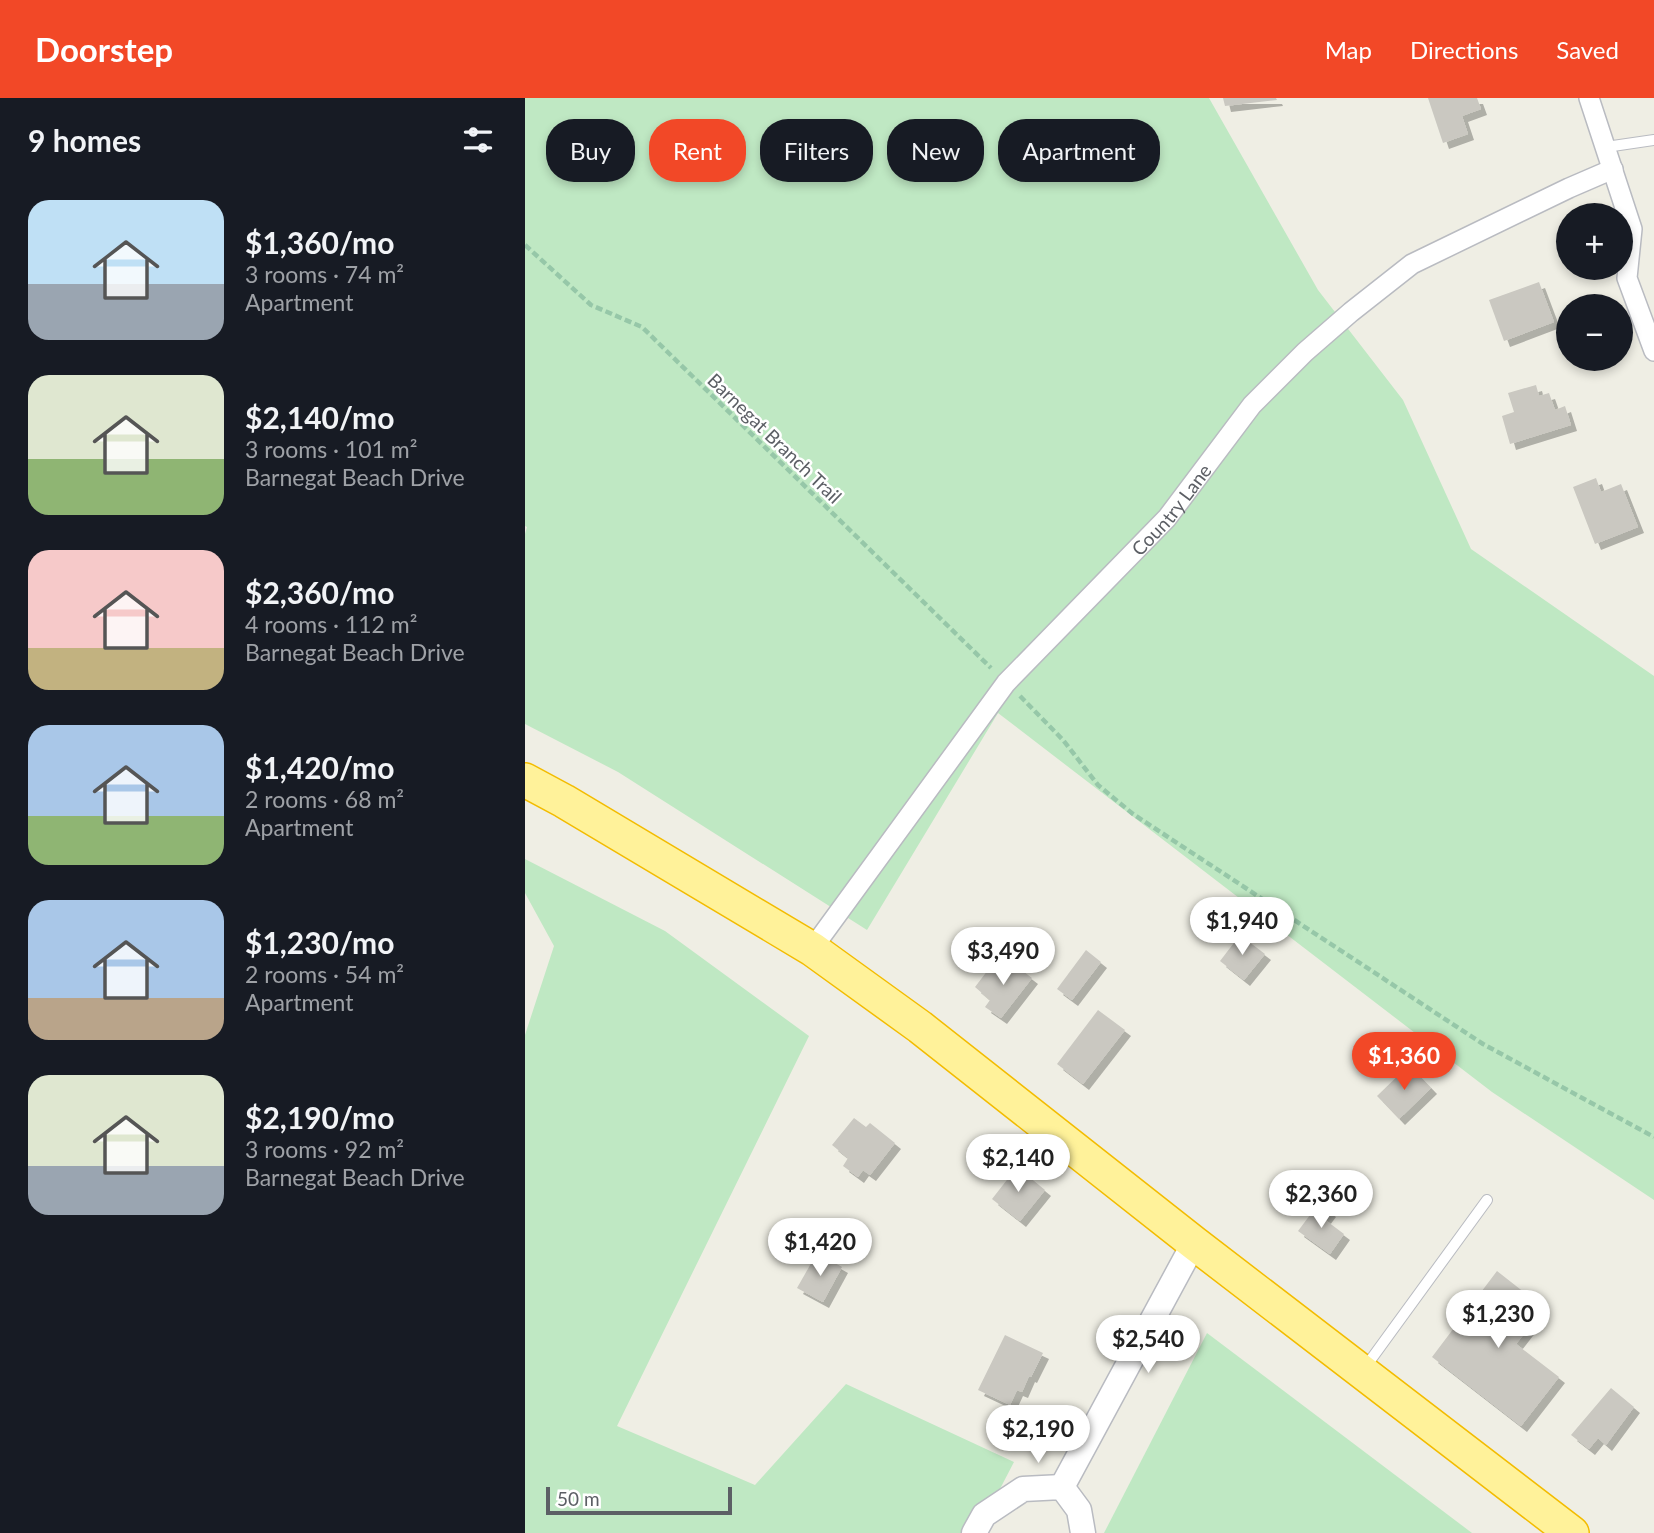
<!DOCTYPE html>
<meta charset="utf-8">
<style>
body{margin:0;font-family:Lato,sans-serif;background:#20242c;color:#f1f3f6;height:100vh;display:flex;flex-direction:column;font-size:26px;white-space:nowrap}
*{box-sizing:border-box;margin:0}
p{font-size:23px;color:#9ea1a6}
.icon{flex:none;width:38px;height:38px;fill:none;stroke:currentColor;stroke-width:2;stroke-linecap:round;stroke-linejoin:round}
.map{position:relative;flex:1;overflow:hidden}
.drawer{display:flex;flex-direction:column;background:#171b24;width:525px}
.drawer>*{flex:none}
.guide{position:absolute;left:21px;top:21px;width:665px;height:63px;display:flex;gap:14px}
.fabs{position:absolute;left:1031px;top:105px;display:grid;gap:14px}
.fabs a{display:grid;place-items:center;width:77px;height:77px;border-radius:50%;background:#171b24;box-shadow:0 4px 10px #0003;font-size:35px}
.scale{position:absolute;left:21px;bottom:18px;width:186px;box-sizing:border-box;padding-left:7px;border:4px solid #5c5f65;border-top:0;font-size:19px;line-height:24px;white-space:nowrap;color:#5c5f65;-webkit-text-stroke:5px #fff;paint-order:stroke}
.price{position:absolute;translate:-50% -60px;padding:0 16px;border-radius:24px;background:#fff;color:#222;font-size:23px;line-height:46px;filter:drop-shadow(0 2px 4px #0008)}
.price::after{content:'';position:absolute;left:50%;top:42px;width:21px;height:16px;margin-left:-10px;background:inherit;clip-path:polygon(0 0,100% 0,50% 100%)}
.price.selected{background:#f24827;color:#fff}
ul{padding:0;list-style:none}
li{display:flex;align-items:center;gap:21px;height:175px;padding:0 28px}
li span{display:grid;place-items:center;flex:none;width:196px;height:140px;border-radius:21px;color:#555}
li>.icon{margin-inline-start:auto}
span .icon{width:84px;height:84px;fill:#fffc;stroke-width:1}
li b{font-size:30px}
h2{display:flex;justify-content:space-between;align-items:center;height:84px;padding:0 28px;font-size:30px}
.chip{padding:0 24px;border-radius:28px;background:#171b24;box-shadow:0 4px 10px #0003;font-size:24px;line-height:63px}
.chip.selected{background:#f24827;color:#fff}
header{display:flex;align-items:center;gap:42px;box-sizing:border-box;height:98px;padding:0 35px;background:#f24827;color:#fff}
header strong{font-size:33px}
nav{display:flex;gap:38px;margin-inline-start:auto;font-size:24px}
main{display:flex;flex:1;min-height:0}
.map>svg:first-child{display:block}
.green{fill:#bfe8c3}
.building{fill:#cac8c1;filter:url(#shadow)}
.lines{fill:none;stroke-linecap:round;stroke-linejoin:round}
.service-casing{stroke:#b9bbc1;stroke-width:12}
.minor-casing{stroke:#b9bbc1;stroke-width:22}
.tertiary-casing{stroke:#b9bbc1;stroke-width:27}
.trunk-casing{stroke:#f3bc00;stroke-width:36}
.path{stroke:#96c7a8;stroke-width:4.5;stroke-dasharray:7 3.5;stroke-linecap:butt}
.service{stroke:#fff;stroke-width:10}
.minor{stroke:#fff;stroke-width:19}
.tertiary{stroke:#fff;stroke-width:24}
.trunk{stroke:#fff29a;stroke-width:33}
.labels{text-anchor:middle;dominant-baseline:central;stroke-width:5;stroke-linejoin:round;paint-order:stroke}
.street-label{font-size:19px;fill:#5c5f65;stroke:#fff}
</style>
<header>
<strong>Doorstep</strong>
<nav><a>Map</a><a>Directions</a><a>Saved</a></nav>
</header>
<main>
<section class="drawer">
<h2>9 homes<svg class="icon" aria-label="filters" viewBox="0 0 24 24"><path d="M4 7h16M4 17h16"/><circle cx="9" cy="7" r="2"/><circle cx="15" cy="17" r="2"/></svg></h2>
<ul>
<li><span style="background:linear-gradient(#bfe0f5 60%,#9aa5b1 0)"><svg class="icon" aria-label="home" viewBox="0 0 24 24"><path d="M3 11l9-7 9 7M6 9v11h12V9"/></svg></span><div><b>$1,360/mo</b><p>3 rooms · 74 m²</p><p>Apartment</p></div></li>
<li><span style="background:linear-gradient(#dfe7d0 60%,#8fb573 0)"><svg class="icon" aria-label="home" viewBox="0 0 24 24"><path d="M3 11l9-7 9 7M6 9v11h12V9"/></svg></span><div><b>$2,140/mo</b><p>3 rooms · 101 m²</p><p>Barnegat Beach Drive</p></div></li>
<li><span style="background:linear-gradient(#f6c9c9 70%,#c2b280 0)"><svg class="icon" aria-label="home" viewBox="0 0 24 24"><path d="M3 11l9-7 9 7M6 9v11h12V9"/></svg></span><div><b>$2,360/mo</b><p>4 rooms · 112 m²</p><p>Barnegat Beach Drive</p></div></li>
<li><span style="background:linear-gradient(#a9c7e8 65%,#8fb573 0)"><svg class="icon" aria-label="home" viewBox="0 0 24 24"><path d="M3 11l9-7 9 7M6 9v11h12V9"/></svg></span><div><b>$1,420/mo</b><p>2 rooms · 68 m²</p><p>Apartment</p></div></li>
<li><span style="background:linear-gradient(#a9c7e8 70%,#b9a48a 0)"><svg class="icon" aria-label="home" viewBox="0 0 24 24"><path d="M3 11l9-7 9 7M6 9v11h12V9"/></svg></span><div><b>$1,230/mo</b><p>2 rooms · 54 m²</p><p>Apartment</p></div></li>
<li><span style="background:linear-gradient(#dfe7d0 65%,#9aa5b1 0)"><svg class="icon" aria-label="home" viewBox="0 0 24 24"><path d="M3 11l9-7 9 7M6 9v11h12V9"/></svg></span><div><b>$2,190/mo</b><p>3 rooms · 92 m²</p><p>Barnegat Beach Drive</p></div></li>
</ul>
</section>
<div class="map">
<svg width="1129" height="1435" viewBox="0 0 1129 1435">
<defs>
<filter id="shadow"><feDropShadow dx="6" dy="6" stdDeviation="0" flood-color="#0004"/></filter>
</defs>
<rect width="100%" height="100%" fill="#efeee4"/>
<!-- green -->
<g class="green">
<polygon points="0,0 684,0 793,192 878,302 946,451 1129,578 1129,1102 967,994 473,615 342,832 93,674 0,626 0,436 2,429 0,428"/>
<polygon points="0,761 140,833 284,938 92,1328 230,1387 321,1286 489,1364 452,1435 0,1435 0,937 29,848 0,795"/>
<polygon points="682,1235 947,1435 579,1435"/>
</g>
<!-- building -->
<g class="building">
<polygon points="698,0 751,0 752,2 700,8"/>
<polygon points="903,0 952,0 956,11 937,18 943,36 918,45"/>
<polygon points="1014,184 1029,224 979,243 964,202"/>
<polygon points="1011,287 1014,298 1024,295 1030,312 1040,308 1046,327 985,346 977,318 989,314 983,295"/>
<polygon points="1071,380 1076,394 1096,386 1113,429 1070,446 1048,389"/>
<polygon points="715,837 740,856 719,882 695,863"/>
<polygon points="561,852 576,864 547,902 532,891"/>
<polygon points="482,861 507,880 476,920 460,909 465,902 450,889 466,868 472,873"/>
<polygon points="573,912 600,932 558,986 532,966"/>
<polygon points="884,967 906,990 874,1021 852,998"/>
<polygon points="329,1020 341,1029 345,1025 370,1045 345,1077 338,1072 333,1079 318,1068 323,1060 307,1047"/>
<polygon points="492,1069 520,1092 495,1123 467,1101"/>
<polygon points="794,1105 805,1113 799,1121 819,1136 805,1156 773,1133"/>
<polygon points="292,1155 317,1169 298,1204 272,1190"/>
<polygon points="972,1173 1019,1210 991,1246 1034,1279 996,1328 907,1259"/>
<polygon points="480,1237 518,1255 506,1279 504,1278 497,1294 492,1292 485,1307 453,1292"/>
<polygon points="1086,1290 1109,1309 1081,1347 1073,1340 1064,1351 1046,1337"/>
</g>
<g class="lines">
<!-- service casing -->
<g class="service-casing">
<g id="service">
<polyline points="1081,49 1129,42"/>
<polyline points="839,1271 962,1102"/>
</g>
</g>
<!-- minor casing -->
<g class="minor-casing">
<g id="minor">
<polyline points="1064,0 1107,131 1102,180 1129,253"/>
<path id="s1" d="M287,851L481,585L642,420L727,307L780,254L826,214L887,166L1044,90L1088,71"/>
</g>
</g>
<!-- tertiary casing -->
<g class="tertiary-casing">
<g id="tertiary">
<polyline points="537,1389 669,1145"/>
<polyline points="449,1435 459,1417 498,1391 537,1389 554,1412 558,1435"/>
</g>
</g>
<!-- trunk casing -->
<g class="trunk-casing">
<polyline id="trunk" points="0,682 39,703 287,851 395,929 669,1145 1047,1435"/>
</g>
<!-- path -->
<g class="path">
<polyline points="0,147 66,207 117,229 466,570"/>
<polyline points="495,598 538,642 573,687 608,716 958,946 1129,1039"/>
</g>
<!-- service -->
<use href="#service" class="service"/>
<!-- minor -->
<use href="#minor" class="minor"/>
<!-- tertiary -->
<use href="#tertiary" class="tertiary"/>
<!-- trunk -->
<use href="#trunk" class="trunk"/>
</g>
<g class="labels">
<!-- street labels -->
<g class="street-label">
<text transform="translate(250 340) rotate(44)">Barnegat Branch Trail</text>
<text stroke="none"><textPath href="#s1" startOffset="569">Country Lane</textPath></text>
</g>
</g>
</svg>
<div class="fabs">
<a>+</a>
<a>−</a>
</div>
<div class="scale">50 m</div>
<b class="price" style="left:717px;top:859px">$1,940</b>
<b class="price" style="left:478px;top:889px">$3,490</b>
<b class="price selected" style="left:879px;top:994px">$1,360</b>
<b class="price" style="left:493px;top:1096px">$2,140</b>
<b class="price" style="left:796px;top:1132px">$2,360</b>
<b class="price" style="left:295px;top:1180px">$1,420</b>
<b class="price" style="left:973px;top:1252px">$1,230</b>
<b class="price" style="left:623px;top:1277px">$2,540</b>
<b class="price" style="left:513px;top:1367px">$2,190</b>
<div class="guide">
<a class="chip">Buy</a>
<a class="chip selected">Rent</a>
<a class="chip">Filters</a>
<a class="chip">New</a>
<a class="chip">Apartment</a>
</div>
</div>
</main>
